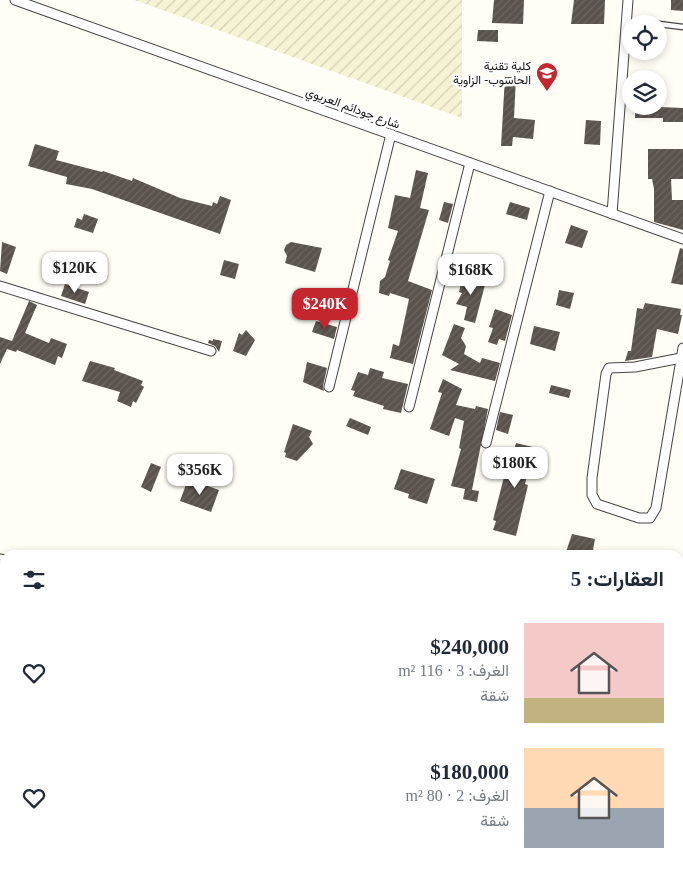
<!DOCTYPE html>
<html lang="ar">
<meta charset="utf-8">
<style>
body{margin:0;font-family:"Times New Roman",Vazirmatn,serif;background:#f2f2f3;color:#1f2937;direction:rtl;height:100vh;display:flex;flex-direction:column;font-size:19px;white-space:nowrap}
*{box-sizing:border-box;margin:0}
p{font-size:16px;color:#747a83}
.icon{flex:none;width:28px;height:28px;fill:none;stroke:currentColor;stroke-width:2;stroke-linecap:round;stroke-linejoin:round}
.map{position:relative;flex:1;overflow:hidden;direction:ltr}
.panel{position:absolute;left:0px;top:550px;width:684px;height:321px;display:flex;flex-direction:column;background:#fff;border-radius:15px 15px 0 0;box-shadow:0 2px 8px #0003;direction:rtl}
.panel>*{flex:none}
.tools{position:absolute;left:622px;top:15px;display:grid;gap:10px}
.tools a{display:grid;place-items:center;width:45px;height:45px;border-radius:50%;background:#fff;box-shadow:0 2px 8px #0003;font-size:25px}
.price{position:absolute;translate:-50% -42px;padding:0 11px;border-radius:10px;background:#fff;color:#222;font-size:16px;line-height:32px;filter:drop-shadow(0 1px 2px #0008)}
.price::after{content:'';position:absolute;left:50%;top:30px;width:15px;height:11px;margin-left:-8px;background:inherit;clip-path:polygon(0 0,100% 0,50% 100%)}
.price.on{background:#c4262e;color:#fff}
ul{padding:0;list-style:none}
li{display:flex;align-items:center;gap:15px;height:125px;padding:0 20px}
li span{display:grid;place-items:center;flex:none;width:140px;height:100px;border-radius:0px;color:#555}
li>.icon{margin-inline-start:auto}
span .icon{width:60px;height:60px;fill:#fffc;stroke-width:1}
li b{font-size:21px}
h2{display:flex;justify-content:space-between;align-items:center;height:60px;padding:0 20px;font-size:21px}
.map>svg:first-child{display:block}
.farmland{fill:url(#farmland-furrows)}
.building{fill:url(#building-hatch)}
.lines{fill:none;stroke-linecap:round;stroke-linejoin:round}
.service-casing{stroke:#444;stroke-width:7}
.minor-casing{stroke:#444;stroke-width:11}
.service{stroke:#fff;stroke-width:4.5}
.minor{stroke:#fff;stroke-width:9}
.labels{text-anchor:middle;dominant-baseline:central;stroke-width:5;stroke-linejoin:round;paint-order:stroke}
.poi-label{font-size:12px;fill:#111;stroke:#fff;text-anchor:end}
.street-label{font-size:12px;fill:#111;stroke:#fff}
</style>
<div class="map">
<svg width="683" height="871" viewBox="0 0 683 871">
<defs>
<pattern id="farmland-furrows" width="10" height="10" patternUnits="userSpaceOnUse" patternTransform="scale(1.25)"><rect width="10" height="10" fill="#f6f3d4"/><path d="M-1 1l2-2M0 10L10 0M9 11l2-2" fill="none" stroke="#d2cfb5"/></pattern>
<pattern id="building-hatch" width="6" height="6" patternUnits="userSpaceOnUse" patternTransform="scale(1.25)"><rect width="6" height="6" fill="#5a524d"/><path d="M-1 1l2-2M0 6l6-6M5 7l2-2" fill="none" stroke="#6d6662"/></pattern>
</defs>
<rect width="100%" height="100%" fill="#fffdf5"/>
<!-- farmland -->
<polygon class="farmland" points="134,0 462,0 462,118 182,17"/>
<!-- building -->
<g class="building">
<polygon points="494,0 524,0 523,24 492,23"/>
<polygon points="574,0 605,0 604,24 571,24"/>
<polygon points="671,0 683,0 683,11 671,10"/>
<polygon points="478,30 498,30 498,42 477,41"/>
<polygon points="505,77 516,77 514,118 535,120 533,139 513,137 512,146 501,146"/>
<polygon points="635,106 683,108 683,122 663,122 663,118 635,118"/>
<polygon points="586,120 601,121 600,145 584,144"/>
<polygon points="35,144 59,151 56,160 102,172 103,171 132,181 133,178 180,198 212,206 213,202 217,204 220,196 231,200 220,234 92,189 66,184 67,177 28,166"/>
<polygon points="648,149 683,149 683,179 671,179 672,200 683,200 683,230 654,222 654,189 652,179 648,179"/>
<polygon points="416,170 428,173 420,208 429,210 408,281 432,290 413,364 390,358 393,344 399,346 409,299 390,293 389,296 379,293 380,281 385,277 390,261 388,260 398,231 388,228 395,195 410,198"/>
<polygon points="444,202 453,204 448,223 439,220"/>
<polygon points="510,202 530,208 527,220 506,214"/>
<polygon points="84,214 98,219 93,233 74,227 77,218 82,220"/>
<polygon points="571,225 588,231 582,248 565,243"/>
<polygon points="2,242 16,247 7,274 0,271"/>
<polygon points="291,242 322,248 315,272 285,263 287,256 284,250 286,245"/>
<polygon points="680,248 683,249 683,285 671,283"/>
<polygon points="224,260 239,264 235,279 220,275"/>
<polygon points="464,274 486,281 475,323 464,320 467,307 456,304 462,293 459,292 461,284 459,282 461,275"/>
<polygon points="65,284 89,292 85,304 61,296"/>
<polygon points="559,290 574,293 570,309 556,305"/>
<polygon points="29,301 37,305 25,333 49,343 51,338 67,344 62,358 58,356 55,365 17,350 16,352 7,349 0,364 0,337 12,341"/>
<polygon points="645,303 681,309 680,315 682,315 678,334 657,329 652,357 625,361 628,351 631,351 637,308 643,309"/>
<polygon points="495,309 512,315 505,341 499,339 497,345 488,342 493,328 489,327"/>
<polygon points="316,321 337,327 334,339 312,332"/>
<polygon points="454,324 465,328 461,338 466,346 464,354 480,363 482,358 500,363 495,381 450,370 459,364 442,355"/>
<polygon points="534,326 560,332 555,351 530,344"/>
<polygon points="246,330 255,340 246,356 233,351 239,333 242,335"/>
<polygon points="213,339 222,341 219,352 215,346 208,343 209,340 213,341"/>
<polygon points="90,361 115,368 114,370 143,381 141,385 144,387 136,403 133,401 131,407 117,401 120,392 82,381"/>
<polygon points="307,362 327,368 323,386 324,391 303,382"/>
<polygon points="370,368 384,372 382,378 408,384 401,413 383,409 384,406 353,396 355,391 351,390 358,372 368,375"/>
<polygon points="443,379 462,389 456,405 475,409 476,406 488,409 472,490 479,491 477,502 463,499 465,489 451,486 461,449 459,448 464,421 455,418 449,436 430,429 442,393 438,392"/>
<polygon points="551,385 571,390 569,398 549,393"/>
<polygon points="500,412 513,415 508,434 496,430"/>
<polygon points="350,418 371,427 368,435 346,426"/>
<polygon points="293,424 312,431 309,437 313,444 297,461 285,457 286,453 284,452"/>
<polygon points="516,443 541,449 536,469 529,468 525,484 528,485 516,536 493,530 496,521 493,520 505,473 507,473"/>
<polygon points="151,463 161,467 151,492 141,487"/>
<polygon points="401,469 435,479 427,504 408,498 409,494 394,489"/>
<polygon points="188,479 219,490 211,512 180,501"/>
<polygon points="572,534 595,539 592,555 565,555"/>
</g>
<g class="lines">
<!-- service casing -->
<g class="service-casing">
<g id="service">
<polyline points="626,22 649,24"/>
<polyline points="659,24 683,27"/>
</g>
</g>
<!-- minor casing -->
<g class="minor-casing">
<g id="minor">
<polyline points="15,0 683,239"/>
<polyline points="612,214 628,0"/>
<polyline points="0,286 211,351"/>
<polyline points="681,358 635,367 609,368 606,374 592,478 592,495 597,504 639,518 650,518 656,508 683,348"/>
<polyline points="329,387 391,134"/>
<polyline points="409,407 470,163"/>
<polyline points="486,443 550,191"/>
<polyline points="0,559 5,560"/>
<polyline points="679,782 683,783"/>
</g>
</g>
<!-- service -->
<use href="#service" class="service"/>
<!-- minor -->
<use href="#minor" class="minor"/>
</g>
<!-- icons -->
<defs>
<g id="university-pin" transform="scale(1.125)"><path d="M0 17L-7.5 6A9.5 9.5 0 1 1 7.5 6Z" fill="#c4262e" stroke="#fff"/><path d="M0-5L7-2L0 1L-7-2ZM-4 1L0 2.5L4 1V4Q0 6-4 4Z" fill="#fff"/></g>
</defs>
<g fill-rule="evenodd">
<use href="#university-pin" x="547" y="73"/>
</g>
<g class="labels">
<!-- poi labels -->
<g class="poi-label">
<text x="531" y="66">كلية تقنية<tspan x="531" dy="14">الحاسوب- الزاوية</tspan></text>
</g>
<!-- street labels -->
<g class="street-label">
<text transform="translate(353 108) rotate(20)">شارع جودائم العريوي</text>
</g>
</g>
</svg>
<div class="tools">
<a><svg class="icon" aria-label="locate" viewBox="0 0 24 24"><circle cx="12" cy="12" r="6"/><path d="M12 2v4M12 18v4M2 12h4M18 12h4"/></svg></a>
<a><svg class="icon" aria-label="layers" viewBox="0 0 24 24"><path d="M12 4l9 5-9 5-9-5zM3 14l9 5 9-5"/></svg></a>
</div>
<b class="price" style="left:75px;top:294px">$120K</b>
<b class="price" style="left:471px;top:296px">$168K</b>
<b class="price on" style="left:325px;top:330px">$240K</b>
<b class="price" style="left:515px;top:489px">$180K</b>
<b class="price" style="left:200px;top:496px">$356K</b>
<section class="panel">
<h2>العقارات: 5<svg class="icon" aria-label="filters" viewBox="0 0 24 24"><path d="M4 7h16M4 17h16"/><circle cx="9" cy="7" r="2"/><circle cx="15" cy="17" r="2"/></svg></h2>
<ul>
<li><span style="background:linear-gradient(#f6c9c9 75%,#c2b280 0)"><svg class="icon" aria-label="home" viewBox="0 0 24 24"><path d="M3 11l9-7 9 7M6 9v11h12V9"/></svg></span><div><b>$240,000</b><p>الغرف: 3 · 116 m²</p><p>شقة</p></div><svg class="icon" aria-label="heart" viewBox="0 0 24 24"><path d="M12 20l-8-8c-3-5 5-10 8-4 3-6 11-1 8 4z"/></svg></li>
<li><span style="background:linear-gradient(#ffd9b3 60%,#9aa5b1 0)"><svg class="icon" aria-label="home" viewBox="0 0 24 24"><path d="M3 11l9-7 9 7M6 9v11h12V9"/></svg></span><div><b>$180,000</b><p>الغرف: 2 · 80 m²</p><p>شقة</p></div><svg class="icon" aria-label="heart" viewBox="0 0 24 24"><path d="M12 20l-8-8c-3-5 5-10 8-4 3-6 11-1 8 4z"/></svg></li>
</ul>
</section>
</div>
